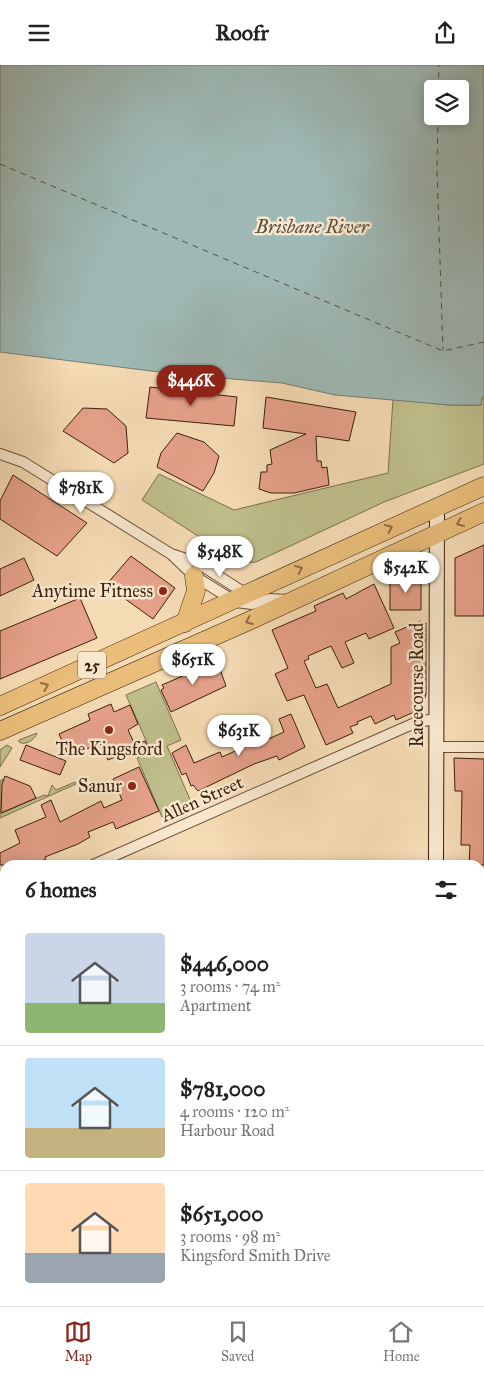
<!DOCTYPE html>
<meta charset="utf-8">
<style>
body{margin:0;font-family:"IM FELL Great Primer",serif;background:#f6f6f6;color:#222;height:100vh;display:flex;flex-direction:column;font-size:19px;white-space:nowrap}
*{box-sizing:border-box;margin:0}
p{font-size:16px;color:#767676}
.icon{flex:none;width:28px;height:28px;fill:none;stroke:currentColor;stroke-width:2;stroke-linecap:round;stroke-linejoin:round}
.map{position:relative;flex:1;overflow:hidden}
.drawer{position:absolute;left:0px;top:795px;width:485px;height:446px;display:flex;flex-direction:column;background:#fff;border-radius:15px 15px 0 0;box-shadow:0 2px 12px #0003}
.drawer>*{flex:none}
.buttons{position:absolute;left:424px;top:15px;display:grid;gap:10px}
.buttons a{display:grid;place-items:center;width:45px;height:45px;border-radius:5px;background:#fff;box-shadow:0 2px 12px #0003;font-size:25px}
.price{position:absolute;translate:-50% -42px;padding:0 11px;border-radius:18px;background:#fff;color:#222;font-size:16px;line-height:32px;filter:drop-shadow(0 1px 2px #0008)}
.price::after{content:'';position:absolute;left:50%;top:30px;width:15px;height:11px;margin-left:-8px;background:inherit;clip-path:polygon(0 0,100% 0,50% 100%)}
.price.selected{background:#8f2418;color:#fff}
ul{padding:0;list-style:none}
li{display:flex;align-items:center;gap:15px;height:125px;padding:0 25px}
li+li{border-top:1px solid #e0e0e0}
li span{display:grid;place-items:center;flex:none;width:140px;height:100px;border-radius:5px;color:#555}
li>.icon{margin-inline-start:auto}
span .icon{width:60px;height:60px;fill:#fffc;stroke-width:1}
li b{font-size:21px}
h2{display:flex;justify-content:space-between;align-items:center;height:60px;padding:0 25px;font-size:21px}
header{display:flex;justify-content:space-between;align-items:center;height:65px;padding:0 25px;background:#fff;font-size:22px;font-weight:800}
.menu{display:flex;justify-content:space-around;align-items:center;height:70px;border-top:1px solid #e0e0e0;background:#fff;font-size:14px;color:#767676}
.menu a{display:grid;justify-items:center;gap:2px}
.menu .selected{color:#8f2418}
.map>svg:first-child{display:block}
.green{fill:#bfbf8b;stroke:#7c6f4c}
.water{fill:#9eb9b5;stroke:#767b72;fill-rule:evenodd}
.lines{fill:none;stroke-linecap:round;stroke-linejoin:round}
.ferry{stroke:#584d3f;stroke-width:1;stroke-dasharray:6 5;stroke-linecap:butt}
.building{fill:#e6a18a;stroke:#3a1f0d}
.street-casing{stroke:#694e37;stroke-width:12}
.secondary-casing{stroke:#3a1f0d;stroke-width:16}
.highway-casing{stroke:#3a1f0d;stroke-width:19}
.street{stroke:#f8e8ce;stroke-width:10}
.secondary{stroke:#f8e8ce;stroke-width:14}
.highway{stroke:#eabe7a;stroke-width:18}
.oneway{stroke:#926e44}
.poi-dot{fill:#8f2418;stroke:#f8e8ce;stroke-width:2}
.labels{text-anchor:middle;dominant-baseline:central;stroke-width:5;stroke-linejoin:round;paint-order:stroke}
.shield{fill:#f8e8ce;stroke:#735b47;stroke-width:1}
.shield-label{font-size:16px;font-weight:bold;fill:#3a1f0d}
.poi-label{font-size:18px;fill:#3a1f0d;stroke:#f8e8ce;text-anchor:end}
.street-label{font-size:18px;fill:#3a1f0d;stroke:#f8e8ce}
.water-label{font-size:19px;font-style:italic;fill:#584d3f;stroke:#f8e8ce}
</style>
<header><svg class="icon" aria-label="menu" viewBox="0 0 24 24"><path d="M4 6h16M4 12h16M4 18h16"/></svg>Roofr<svg class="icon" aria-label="share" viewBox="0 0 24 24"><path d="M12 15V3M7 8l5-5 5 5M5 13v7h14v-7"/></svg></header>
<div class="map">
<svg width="484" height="1241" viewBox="0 0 484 1241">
<rect width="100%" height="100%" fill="#f5dbb4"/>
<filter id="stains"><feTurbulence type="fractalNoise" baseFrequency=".004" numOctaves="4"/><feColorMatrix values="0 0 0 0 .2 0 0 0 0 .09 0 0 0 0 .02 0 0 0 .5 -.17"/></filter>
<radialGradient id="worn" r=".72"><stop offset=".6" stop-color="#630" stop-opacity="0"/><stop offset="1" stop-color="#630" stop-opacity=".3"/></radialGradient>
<!-- green -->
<g class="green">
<polygon points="482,332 484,332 484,399 384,437 256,497 240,498 142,435 159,409 234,445 388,408 393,334 450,340 481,340"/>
<polygon points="156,617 181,675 167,681 192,739 162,752 137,693 151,687 126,630"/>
<path d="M37,668C35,675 25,681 19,677V675Z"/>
<polygon points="7,680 12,683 0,702 0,685"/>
<polygon points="3,714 2,748 44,730 48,731 52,720 56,725 75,717 76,719 0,753 0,716"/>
</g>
<!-- water -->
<path class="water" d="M0,0H484V332H482L481,340H450L335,330L282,318L183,310L0,287ZM432,24H460V51H432Z"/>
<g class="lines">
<!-- ferry -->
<g class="ferry">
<polyline points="438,24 439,0"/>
<polyline points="438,51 437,105 443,285"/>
<polyline points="0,99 443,286 484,277"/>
</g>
</g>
<!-- building -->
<g class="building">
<polygon points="150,322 237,332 234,361 146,353"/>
<polygon points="266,332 356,347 349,376 316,371 317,396 321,396 322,403 327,402 329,420 294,428 271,428 259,424 261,407 267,407 267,400 272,399 270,385 306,369 263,363"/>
<polygon points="83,343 107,344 126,361 128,388 114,398 63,366"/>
<polygon points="177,368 204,377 219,391 214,408 203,426 157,402 161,388"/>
<polygon points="13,410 87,458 57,491 0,454 0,436"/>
<polygon points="484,480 484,551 455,551 455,493"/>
<polygon points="131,491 175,523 153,554 106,520"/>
<polygon points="24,493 34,515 0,531 0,504"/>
<polygon points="397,512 421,512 421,545 390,545 390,513"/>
<polygon points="374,519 394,563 369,574 366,568 345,577 354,598 342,603 331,581 308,591 309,594 304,596 316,623 327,619 338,643 391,619 391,582 400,578 395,567 421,556 421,561 426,558 426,629 424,636 414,647 396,655 394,650 375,659 371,651 357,657 358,659 350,662 353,668 326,680 304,630 287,636 275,609 288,603 272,565 316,546 314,541 343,528 346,534"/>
<polygon points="80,533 97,573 0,614 0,566"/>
<polygon points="217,596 226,621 171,647 161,625 164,623 162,620"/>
<polygon points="111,639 114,647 130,640 138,659 128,665 135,680 145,676 150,687 138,692 134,684 108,695 100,678 69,692 59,669 90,655 88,649"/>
<polygon points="291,649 305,682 279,695 277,691 254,699 198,726 193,720 191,721 186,708 182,710 172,688 186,680 194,698 220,687 222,692 264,673 266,675 284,667 279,654"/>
<polygon points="224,659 229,672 218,676 212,664"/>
<polygon points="26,680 66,696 60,710 20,695"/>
<polygon points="454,693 484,694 484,800 469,800 470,780 461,780 462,726 455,726"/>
<polygon points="139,702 159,746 116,764 113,757 88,767 90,772 78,779 45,792 46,794 32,800 0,800 0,788 20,778 15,765 46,752 41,740 51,735 60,757 101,736 104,743 122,735 113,714"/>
<polygon points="5,711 30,721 36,733 1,748 2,719"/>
</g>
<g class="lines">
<!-- street casing -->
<g class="street-casing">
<g id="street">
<polyline points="0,389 23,397 171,489 194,511 236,537 252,539 270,534 287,535"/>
<polyline points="174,490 198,498 240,525 250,528"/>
<polyline points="436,682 484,682"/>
<polyline points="93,800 417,657 436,654"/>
<polyline points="0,841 5,839"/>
<polyline points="0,880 5,880"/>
<polyline points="0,1041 5,1041"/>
<polyline points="480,1093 484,1094"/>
<polyline points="0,1200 5,1200"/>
</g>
</g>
<!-- secondary casing -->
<g class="secondary-casing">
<g id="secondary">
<polyline points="436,800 437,441"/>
<polyline points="436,1241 436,1236"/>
</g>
</g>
<!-- highway casing -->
<g class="highway-casing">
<g id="highway">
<polyline points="185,558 196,526 194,511"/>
<polyline points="0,641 484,421"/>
<polyline points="0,666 251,555 484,447"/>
</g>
</g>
<!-- street -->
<use href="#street" class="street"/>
<!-- secondary -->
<use href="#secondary" class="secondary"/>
<!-- highway -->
<use href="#highway" class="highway"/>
</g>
<!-- one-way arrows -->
<defs><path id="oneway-chevron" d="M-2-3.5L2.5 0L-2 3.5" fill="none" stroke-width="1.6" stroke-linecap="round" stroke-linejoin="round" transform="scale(1.25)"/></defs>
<g class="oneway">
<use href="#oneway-chevron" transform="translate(460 458) rotate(156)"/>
<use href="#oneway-chevron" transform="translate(389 463) rotate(-25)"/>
<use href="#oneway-chevron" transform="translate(299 504) rotate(-25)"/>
<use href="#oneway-chevron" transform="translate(249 556) rotate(156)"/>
<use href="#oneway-chevron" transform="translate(45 621) rotate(-24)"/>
</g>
<!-- markers -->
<g class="poi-dot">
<circle cx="163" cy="526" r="5"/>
<circle cx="109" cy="665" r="5"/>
<circle cx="132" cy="721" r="5"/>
</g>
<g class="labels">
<!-- shield labels -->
<rect class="shield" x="78" y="586.5" width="28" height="27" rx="4"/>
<g class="shield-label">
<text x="92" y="600">25</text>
</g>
<!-- poi labels -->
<g class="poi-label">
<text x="153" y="526">Anytime Fitness</text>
<text x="109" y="684" text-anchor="middle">The Kingsford</text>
<text x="122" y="721">Sanur</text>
</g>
<!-- street labels -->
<g class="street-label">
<text transform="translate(417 620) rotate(-90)">Racecourse Road</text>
<text transform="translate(202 734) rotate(-24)">Allen Street</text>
</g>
<!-- water labels -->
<g class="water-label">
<text x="312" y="161">Brisbane River</text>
</g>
</g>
<rect width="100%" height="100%" filter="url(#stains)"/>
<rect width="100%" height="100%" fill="url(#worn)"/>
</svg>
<div class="buttons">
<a><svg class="icon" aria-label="layers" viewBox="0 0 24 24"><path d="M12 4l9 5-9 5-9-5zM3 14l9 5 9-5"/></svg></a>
</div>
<b class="price selected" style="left:191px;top:342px">$446K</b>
<b class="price" style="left:81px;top:449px">$781K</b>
<b class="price" style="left:220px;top:513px">$548K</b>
<b class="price" style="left:406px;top:529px">$542K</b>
<b class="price" style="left:193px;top:621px">$651K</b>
<b class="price" style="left:239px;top:692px">$631K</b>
<section class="drawer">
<h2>6 homes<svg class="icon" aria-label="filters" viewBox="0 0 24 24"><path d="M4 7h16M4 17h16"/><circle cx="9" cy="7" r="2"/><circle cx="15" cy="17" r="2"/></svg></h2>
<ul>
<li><span style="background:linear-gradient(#c9d6e8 70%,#8fb573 0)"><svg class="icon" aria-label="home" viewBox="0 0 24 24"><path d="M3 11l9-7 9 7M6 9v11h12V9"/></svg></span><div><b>$446,000</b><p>3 rooms · 74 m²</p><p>Apartment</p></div></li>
<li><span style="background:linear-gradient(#bfe0f5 70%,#c2b280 0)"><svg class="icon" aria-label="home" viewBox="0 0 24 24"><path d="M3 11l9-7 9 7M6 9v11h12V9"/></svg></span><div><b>$781,000</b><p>4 rooms · 120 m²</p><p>Harbour Road</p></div></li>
<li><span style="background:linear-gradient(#ffd9b3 70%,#9aa5b1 0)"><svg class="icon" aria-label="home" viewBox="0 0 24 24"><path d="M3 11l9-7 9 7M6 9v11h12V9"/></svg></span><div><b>$651,000</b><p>3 rooms · 98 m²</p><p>Kingsford Smith Drive</p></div></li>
</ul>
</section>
</div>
<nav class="menu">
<a class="selected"><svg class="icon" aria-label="map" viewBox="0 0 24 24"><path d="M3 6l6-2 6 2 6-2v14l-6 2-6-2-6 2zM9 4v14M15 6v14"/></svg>Map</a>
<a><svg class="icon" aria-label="saved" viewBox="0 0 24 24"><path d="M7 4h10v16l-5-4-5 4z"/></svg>Saved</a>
<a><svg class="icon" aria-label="home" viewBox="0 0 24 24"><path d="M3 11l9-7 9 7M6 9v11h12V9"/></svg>Home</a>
</nav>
